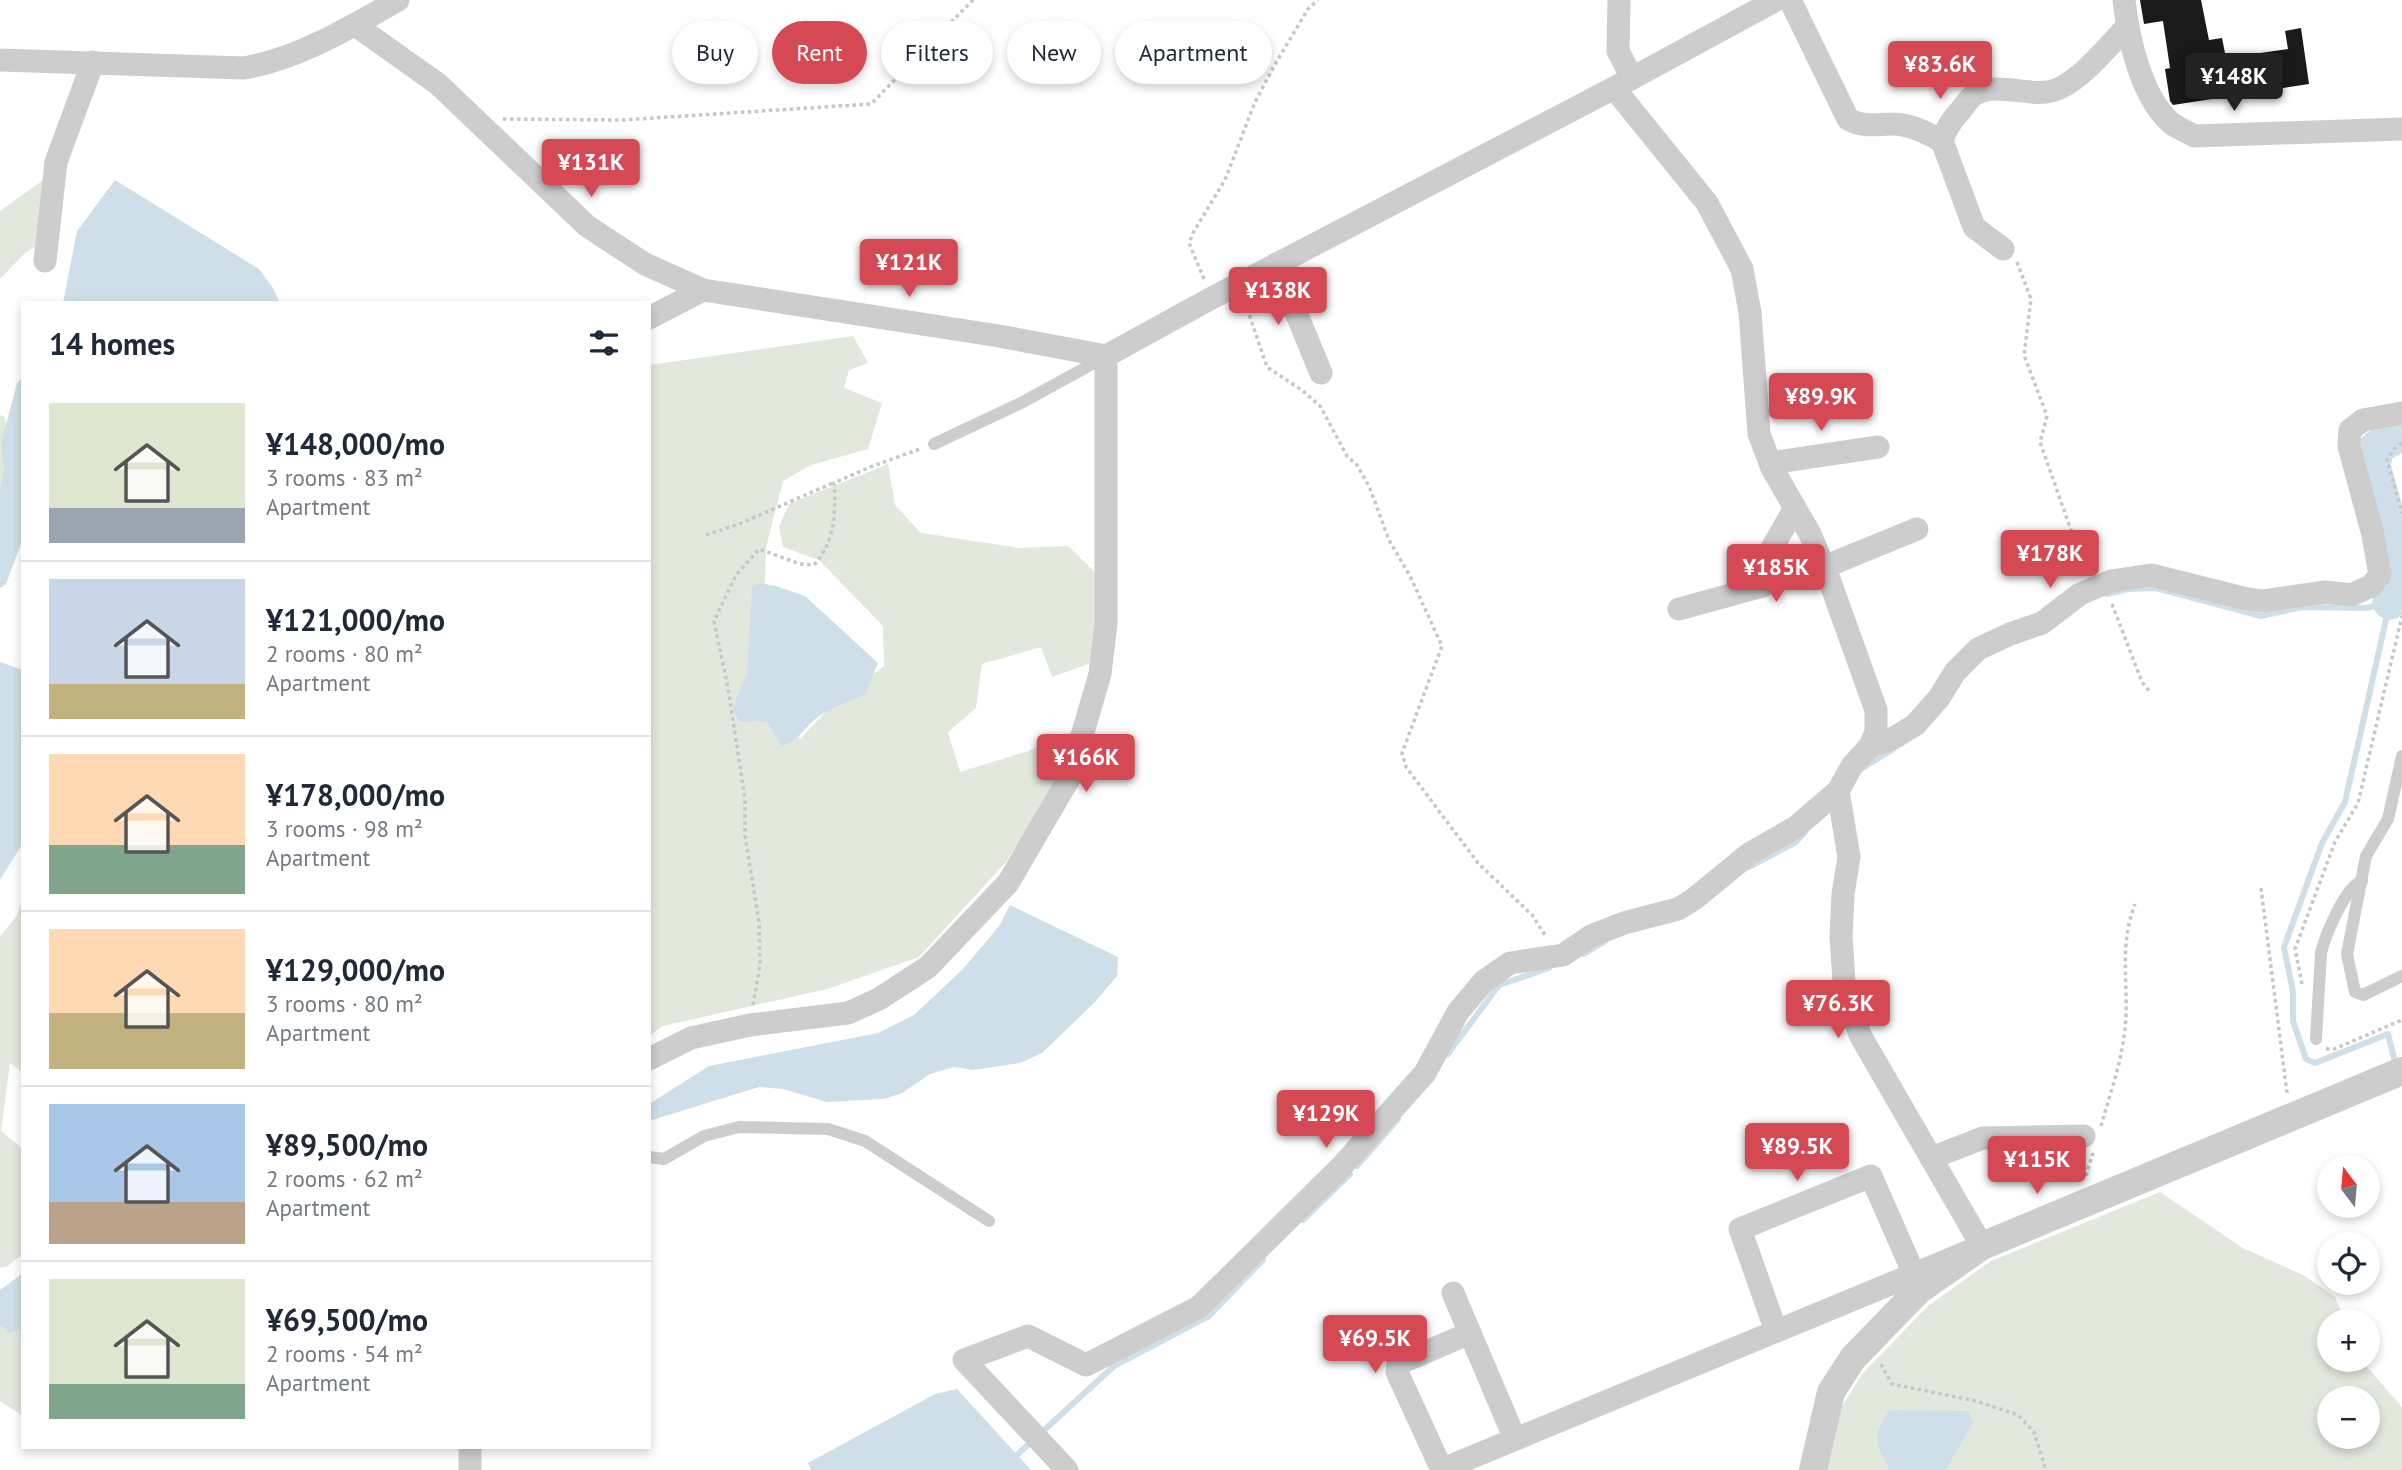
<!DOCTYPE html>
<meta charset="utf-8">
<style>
body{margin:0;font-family:"PT Sans",sans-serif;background:#f2f2f3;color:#1f2937;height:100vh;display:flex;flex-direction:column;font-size:26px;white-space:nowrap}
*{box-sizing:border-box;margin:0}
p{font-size:23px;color:#747a83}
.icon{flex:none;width:38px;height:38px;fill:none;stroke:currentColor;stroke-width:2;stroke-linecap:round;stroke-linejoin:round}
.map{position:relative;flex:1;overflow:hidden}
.side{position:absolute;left:21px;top:301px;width:630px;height:1148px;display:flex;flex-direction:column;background:#fff;border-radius:0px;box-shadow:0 4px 10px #0003}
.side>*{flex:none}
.top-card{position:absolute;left:672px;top:21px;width:665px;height:63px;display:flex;gap:14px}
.needle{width:46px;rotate:344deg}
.fabs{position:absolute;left:2317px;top:1155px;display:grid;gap:14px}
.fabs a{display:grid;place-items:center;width:63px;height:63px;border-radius:50%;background:#fff;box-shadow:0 4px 10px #0003;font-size:35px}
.price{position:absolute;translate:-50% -60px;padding:0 16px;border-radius:7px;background:#d54954;color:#fff;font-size:23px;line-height:46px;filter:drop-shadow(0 2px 4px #0008)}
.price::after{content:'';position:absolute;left:50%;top:42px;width:21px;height:16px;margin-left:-10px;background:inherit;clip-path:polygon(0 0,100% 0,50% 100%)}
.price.on{background:#222;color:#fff}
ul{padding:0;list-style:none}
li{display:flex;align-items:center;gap:21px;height:175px;padding:0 28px}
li+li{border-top:2px solid #e0e1e3}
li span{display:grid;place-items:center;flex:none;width:196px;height:140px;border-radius:0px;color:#555}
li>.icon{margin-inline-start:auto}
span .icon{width:84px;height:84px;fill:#fffc;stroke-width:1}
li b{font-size:30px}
h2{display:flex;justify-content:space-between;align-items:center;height:84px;padding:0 28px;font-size:30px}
.tag{padding:0 24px;border-radius:32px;background:#fff;box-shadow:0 4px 10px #0003;font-size:24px;line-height:63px}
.tag.on{background:#d54954;color:#fff}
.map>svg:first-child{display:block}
.green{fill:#e3e8dd;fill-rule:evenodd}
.water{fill:#cfdfe9}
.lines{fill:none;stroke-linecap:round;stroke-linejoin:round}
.stream{stroke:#cfdfe9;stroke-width:6}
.river{stroke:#cfdfe9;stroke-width:35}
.building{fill:#1a1a1a}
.path{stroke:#c7c7c7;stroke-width:3.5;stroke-dasharray:3.5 3.5;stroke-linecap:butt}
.service{stroke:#cdcdcd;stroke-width:12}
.minor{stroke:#cdcdcd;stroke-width:23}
.tertiary{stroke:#cdcdcd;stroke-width:28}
</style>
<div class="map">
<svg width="2402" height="1470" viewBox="0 0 2402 1470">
<rect width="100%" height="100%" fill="#fff"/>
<!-- green -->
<g class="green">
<polygon points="42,181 55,233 24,254 0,279 0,211"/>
<polygon points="853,336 868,363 849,370 844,388 882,403 868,449 811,465 783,481 766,547 765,582 756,666 785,704 800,739 834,703 884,666 883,626 819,560 783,547 779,527 789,504 888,464 895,505 921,533 1019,548 1068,546 1105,582 1097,661 1052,677 1041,647 982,664 976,708 948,732 960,772 1028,751 1088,726 1040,811 1005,863 919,957 827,989 663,1026 649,1036 649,365"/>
<polygon points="0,415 5,417 12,493 0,511"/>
<polygon points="23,898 23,1073 10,1063 1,1131 23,1149 23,1254 6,1267 0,1268 0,936 16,917"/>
<path d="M2160,1192L2243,1248L2305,1276L2335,1297L2345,1321H2329V1360H2361L2402,1407V1470H1826L1841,1408L1862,1374L1928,1306L1991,1261ZM2329,1398H2368V1437H2329Z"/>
<polygon points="23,1313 23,1416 0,1401 0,1316"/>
</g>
<!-- water -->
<g class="water">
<polygon points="115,180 259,269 273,288 279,301 63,303 77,231"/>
<polygon points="23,378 23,538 6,584 0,588 0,490 4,470 1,443 17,383"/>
<path d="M759,583L776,586L805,596L878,663L865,695C847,702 828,708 813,721C802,731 797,742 782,746L766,721L739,722L733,707L747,672L752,588Z"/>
<polygon points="0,662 23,670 23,843 0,880"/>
<polygon points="1010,905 1118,957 1117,976 1096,1001 1042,1053 1020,1063 973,1070 954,1067 930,1074 902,1093 884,1099 827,1102 783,1089 759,1087 652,1120 649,1117 649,1104 709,1066 878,1033 914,1015 963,969 1000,925"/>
<polygon points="23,1273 23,1329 8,1333 0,1325 0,1290"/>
<polygon points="957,1389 1031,1470 811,1470 808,1463 935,1394"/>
<path d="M1890,1410L1968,1411L1973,1422L1946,1470H1888C1888,1461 1882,1457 1879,1448C1874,1434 1882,1421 1890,1410Z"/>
</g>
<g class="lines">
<!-- stream -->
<g class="stream">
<polyline points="2107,594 2128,589 2156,588 2261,616 2303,607 2366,608 2390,602 2345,802 2322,843 2284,947 2293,992 2293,1021 2306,1059 2315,1063 2388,1034 2394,1058"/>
<polyline points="1864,767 1893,749"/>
<polyline points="1749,867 1796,842 1805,832"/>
<polyline points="1584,954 1605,941"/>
<polyline points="1447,1055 1499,985 1549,968"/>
<polyline points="1357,1166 1398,1119"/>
<polyline points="1303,1220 1350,1174"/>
<polyline points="1017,1455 1114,1366 1209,1316 1263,1260"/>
</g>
<!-- river -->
<polyline class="river" points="2390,602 2396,579 2391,532 2373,465 2377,447 2402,433"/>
</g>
<!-- building -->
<polygon class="building" points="2140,0 2201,0 2209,40 2222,38 2226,58 2288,49 2285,31 2301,28 2309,84 2173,105 2170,101 2165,69 2170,68 2163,21 2144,24"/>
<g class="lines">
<!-- path -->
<g class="path">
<polyline points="503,119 622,120 871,104 973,0"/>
<polyline points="2017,262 2031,299 2024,355 2047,416 2040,442 2078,550 2089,569"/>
<polyline points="1204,279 1189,243 1193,233 1225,180 1255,102 1274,66 1308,9 1318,0"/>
<polyline points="1245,302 1267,367 1303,391 1320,406 1347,456 1357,465 1369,486 1389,540 1410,576 1442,646 1402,753 1406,767 1478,863 1533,916 1546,937"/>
<polyline points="2402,443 2395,448 2387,460 2402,513"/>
<polyline points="706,535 739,524 833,483"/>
<polyline points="2112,604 2142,682 2150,692"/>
<polyline points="2261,888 2287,1093"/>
<polyline points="2302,984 2295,949 2335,842 2358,803 2402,616"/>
<path d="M753,1005L760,965L759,922L745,836V799L728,688L714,621L736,575L759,549L800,564L814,565C835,542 836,513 834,483L870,467L920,449"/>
<polyline points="2326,1049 2334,1049 2402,1020"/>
<path d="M2101,1126C2109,1097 2120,1067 2124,1037C2131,990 2117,951 2135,904"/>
<polyline points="2086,1176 2093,1153"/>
<polyline points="1881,1364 1892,1384 1976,1401 2018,1415 2034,1432 2045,1467 2048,1470"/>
</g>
<!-- service -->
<g class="service">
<polyline points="934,444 1021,403 1105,357"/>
<polyline points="2402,756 2388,819 2366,856 2347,954 2355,992 2363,995 2402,976"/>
<path d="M2316,1039L2321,953C2325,936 2345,887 2362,881"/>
<polyline points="649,1157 664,1159 704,1136 739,1127 828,1129 865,1141 989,1221"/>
</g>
<!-- minor -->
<g class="minor">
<polyline points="1619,0 1618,51 1632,78"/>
<path d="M1790,0L1848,119C1864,128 1875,124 1893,124C1910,124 1927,133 1942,141C1946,128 1952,120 1961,110C1965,105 1970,97 1975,94C2002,80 2033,101 2060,88C2086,75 2107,47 2127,27"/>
<path d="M2124,0C2128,37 2141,96 2170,122C2176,128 2187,131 2194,136L2402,129"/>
<polyline points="355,25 438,84 587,226 645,264 703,290 999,336 1106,356 1210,299 1614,88 1776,0"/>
<path d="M0,60L244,68C298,59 351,27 398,0"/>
<polyline points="1942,141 1974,227 2003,249"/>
<polyline points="45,261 56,162 93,62"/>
<polyline points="1276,264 1321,373"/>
<polyline points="649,318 703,290"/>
<polyline points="1770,463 1878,447"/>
<polyline points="1824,567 1917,529"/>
<polyline points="1679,609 1763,586 1764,562 1795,508"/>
<polyline points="1870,746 1892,739 1915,725 1939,698 1955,672 1978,649 2010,634 2042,623 2080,594 2111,581 2151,575 2243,598 2263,601 2325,592 2351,595 2371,586 2380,575 2373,535 2349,446 2350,430 2363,420 2402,413"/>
<polyline points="649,1059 691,1038 750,1025 848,1013 879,999 928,967 1008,883 1070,777 1100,674 1106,624 1106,356"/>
<polyline points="1931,1158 1983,1138 2084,1136"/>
<polyline points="1453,1293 1515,1439"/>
<polyline points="1776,1331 1740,1229 1871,1176 1914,1274"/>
<polyline points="470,1470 470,1447"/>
<polyline points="1067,1470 964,1360 1028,1336 1086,1365 1199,1307 1341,1167 1425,1073 1458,1012 1484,981 1510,963 1563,955 1591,936 1624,923 1678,909 1694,899 1749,854 1796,827 1838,791 1852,766 1870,746 1876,732 1876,710 1829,579 1810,534 1772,468 1759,434 1750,312 1742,269 1707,203 1614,88"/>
<polyline points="1441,1470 1982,1246 1860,1035 1844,982 1841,936 1843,894 1849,857 1838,791"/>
<polyline points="1442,1470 1397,1372 1398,1364 1470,1333"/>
</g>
<!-- tertiary -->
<polyline class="tertiary" points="1813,1470 1831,1392 1853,1358 1919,1290 1982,1246 2402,1071"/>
</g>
</svg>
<div class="fabs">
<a><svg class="needle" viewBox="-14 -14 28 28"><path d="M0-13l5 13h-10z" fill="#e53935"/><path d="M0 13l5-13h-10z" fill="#747a83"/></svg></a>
<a><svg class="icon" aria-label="locate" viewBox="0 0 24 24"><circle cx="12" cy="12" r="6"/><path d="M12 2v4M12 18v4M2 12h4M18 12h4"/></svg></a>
<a>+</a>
<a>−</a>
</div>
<b class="price" style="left:1940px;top:101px">¥83.6K</b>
<b class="price on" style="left:2234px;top:113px">¥148K</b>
<b class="price" style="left:591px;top:199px">¥131K</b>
<b class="price" style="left:909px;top:299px">¥121K</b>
<b class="price" style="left:1278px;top:327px">¥138K</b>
<b class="price" style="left:1821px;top:433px">¥89.9K</b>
<b class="price" style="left:2050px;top:590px">¥178K</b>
<b class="price" style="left:1776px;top:604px">¥185K</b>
<b class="price" style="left:1086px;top:794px">¥166K</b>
<b class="price" style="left:1838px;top:1040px">¥76.3K</b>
<b class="price" style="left:1326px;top:1150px">¥129K</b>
<b class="price" style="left:1797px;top:1183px">¥89.5K</b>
<b class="price" style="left:2037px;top:1196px">¥115K</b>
<b class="price" style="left:1375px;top:1375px">¥69.5K</b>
<div class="top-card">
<a class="tag">Buy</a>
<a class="tag on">Rent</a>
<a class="tag">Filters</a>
<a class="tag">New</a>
<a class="tag">Apartment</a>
</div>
<section class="side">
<h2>14 homes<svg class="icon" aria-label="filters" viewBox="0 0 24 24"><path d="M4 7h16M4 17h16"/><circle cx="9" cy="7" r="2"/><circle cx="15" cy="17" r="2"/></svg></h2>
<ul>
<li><span style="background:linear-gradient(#dfe7d0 75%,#9aa5b1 0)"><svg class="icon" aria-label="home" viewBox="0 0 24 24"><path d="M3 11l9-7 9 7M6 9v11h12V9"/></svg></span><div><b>¥148,000/mo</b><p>3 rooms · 83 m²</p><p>Apartment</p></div></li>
<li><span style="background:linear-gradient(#c9d6e8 75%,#c2b280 0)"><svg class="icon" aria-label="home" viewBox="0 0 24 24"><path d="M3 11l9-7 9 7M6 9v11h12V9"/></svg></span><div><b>¥121,000/mo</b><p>2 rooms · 80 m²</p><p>Apartment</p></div></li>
<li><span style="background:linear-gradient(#ffd9b3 65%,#7fa58c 0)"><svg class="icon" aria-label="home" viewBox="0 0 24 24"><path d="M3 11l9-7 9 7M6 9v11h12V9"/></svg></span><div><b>¥178,000/mo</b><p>3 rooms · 98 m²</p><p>Apartment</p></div></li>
<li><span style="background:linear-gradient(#ffd9b3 60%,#c2b280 0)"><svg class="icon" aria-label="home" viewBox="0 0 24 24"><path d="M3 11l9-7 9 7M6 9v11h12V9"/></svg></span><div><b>¥129,000/mo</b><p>3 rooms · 80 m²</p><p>Apartment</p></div></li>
<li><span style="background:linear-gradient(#a9c7e8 70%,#b9a48a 0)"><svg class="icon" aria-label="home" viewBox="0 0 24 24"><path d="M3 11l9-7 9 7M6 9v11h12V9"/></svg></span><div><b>¥89,500/mo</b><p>2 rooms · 62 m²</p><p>Apartment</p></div></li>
<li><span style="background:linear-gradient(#dfe7d0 75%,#7fa58c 0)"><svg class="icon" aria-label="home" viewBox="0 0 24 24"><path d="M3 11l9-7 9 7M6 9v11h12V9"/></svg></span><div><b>¥69,500/mo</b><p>2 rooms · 54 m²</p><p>Apartment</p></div></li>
</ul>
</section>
</div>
